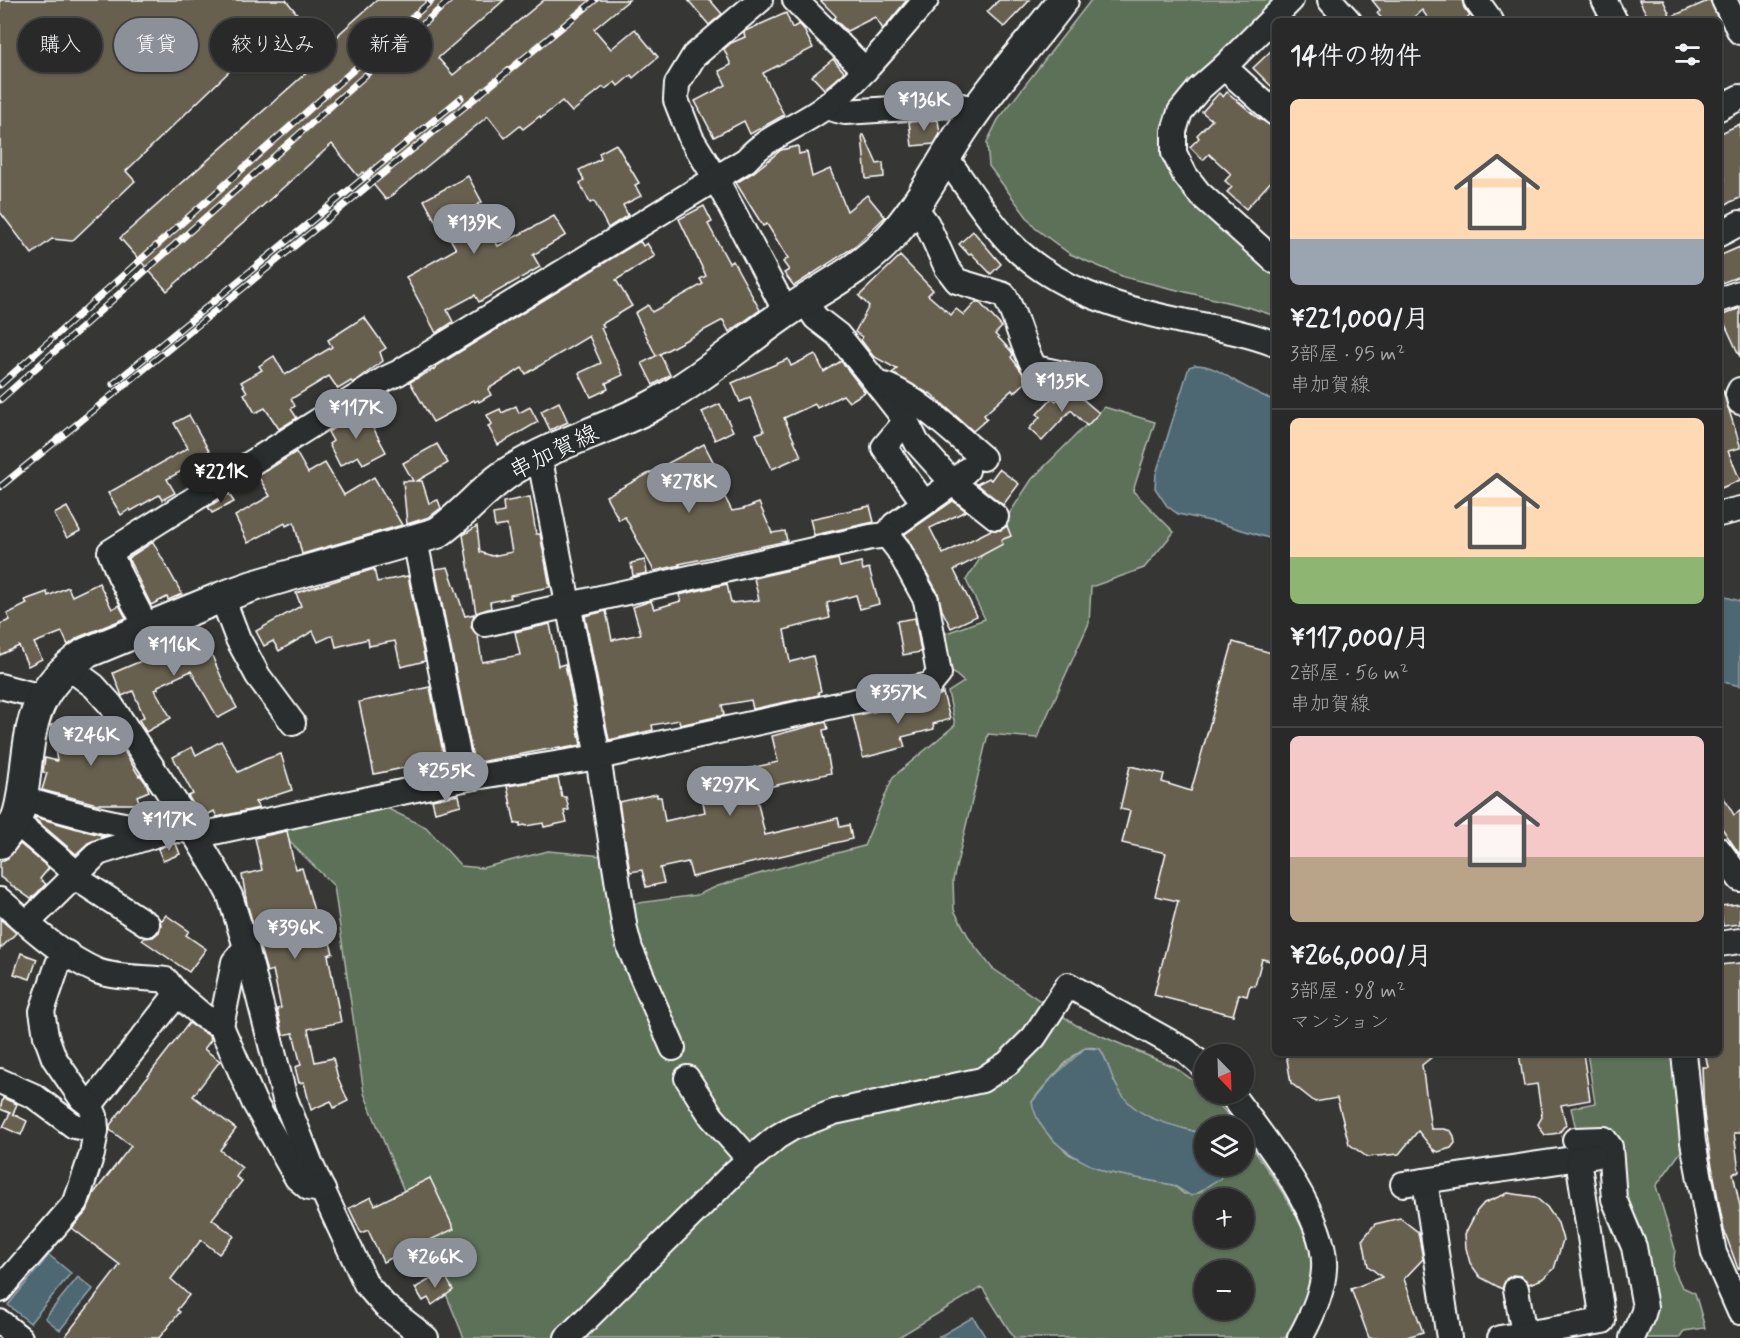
<!DOCTYPE html>
<html lang="ja">
<meta charset="utf-8">
<style>
body{margin:0;font-family:Mynerve,"Klee One",sans-serif;background:#343534;color:#f1f3f6;height:100vh;display:flex;flex-direction:column;font-size:22px;white-space:nowrap}
*{box-sizing:border-box;margin:0}
p{font-size:20px;color:#a5a6a8}
.icon{flex:none;width:33px;height:33px;fill:none;stroke:currentColor;stroke-width:2;stroke-linecap:round;stroke-linejoin:round}
.map{position:relative;flex:1;overflow:hidden}
.details{position:absolute;left:1272px;top:18px;width:450px;height:1038px;display:flex;flex-direction:column;background:#282928;border-radius:9px;box-shadow:0 2px 4px #0004,0 0 0 2px #444545}
.details>*{flex:none}
.guide{position:absolute;left:18px;top:18px;width:570px;height:54px;display:flex;gap:12px}
.needle{width:39px;rotate:157deg}
.fabs{position:absolute;left:1194px;top:1044px;display:grid;gap:12px}
.fabs a{display:grid;place-items:center;width:60px;height:60px;border-radius:50%;background:#282928;box-shadow:0 2px 4px #0004,0 0 0 2px #444545;font-size:30px}
.price{position:absolute;translate:-50% -51px;padding:0 14px;border-radius:21px;background:#8c9099;color:#fff;font-size:20px;line-height:39px;filter:drop-shadow(0 2px 3px #0008)}
.price::after{content:'';position:absolute;left:50%;top:36px;width:18px;height:14px;margin-left:-9px;background:inherit;clip-path:polygon(0 0,100% 0,50% 100%)}
.price.active{background:#222;color:#fff}
ul{padding:0;list-style:none}
li{display:grid;align-content:center;gap:12px;height:318px;padding:0 18px}
li+li{border-top:2px solid #444545}
li span{display:grid;place-items:center;height:186px;border-radius:9px;color:#555}
li>.icon{margin-inline-start:auto}
span .icon{width:108px;height:108px;fill:#fffc;stroke-width:1}
li b{font-size:26px}
h2{display:flex;justify-content:space-between;align-items:center;height:72px;padding:0 18px;font-size:26px}
.chip{padding:0 21px;border-radius:27px;background:#282928;box-shadow:0 2px 4px #0004,0 0 0 2px #444545;font-size:21px;line-height:54px}
.chip.active{background:#8c9099;color:#fff}
.map>svg:first-child{display:block}
.green{fill:#5d6f59;stroke:#aeb7ac;stroke-width:1.5;fill-rule:evenodd}
.water{fill:#4e6873;stroke:#95a4ab;stroke-width:1.5}
.building{fill:#676050;stroke:#fff;stroke-width:1.5}
.lines{fill:none;stroke-linecap:round;stroke-linejoin:round}
.minor-casing{stroke:#fff;stroke-width:28}
.major-casing{stroke:#fff;stroke-width:34}
.minor{stroke:#2a2d2e;stroke-width:24}
.major{stroke:#2a2d2e;stroke-width:30}
.rail-casing{stroke:#fff;stroke-width:7}
.rail{stroke:#2a2d2e;stroke-width:4.5;stroke-dasharray:14;stroke-linecap:butt}
.labels{text-anchor:middle;dominant-baseline:central;stroke-width:4.5;stroke-linejoin:round;paint-order:stroke}
.street-label{font-size:24px;fill:#fff;stroke:#2a2d2e}
</style>
<div class="map">
<svg width="1740" height="1338" viewBox="0 0 1740 1338">
<rect width="100%" height="100%" fill="#363735"/>
<filter id="ink" filterUnits="userSpaceOnUse"><feTurbulence type="fractalNoise" baseFrequency=".0167" numOctaves="2"/><feDisplacementMap in="SourceGraphic" scale="12" xChannelSelector="R" yChannelSelector="G"/><feConvolveMatrix kernelMatrix="1 2 1 2 8 2 1 2 1" color-interpolation-filters="sRGB"/></filter>
<g filter="url(#ink)">
<!-- green -->
<g class="green">
<polygon points="1091,0 1278,0 1178,98 1188,195 1275,275 1275,316 1251,308 1124,277 1070,254 1035,228 989,166 987,142 998,120"/>
<path d="M1104,407L1155,422L1133,491L1174,532L1144,568L1091,587L1089,623L1037,738L988,734L953,880L954,910L971,941L992,968L1076,1025L1174,1067L1204,1088V1094H1210L1235,1123L1237,1126H1204V1139L1200,1133C1168,1124 1134,1119 1117,1087C1110,1075 1108,1061 1100,1049C1096,1048 1090,1047 1086,1048C1073,1052 1040,1090 1032,1102L1050,1137L1069,1154L1106,1172L1173,1185L1184,1194L1199,1193L1223,1172L1220,1166H1244V1136C1268,1171 1312,1226 1312,1270C1311,1295 1296,1317 1285,1338H1014L982,1287L897,1338H464L364,1093L334,886L274,826L378,804L426,827L461,866L482,868L548,851L603,856L610,907L697,895L718,886L779,868L864,846L893,777L955,725L948,692L964,682L947,667L941,635L985,619L966,580L1032,479ZM1204,1198H1244V1238H1204ZM1204,1270H1244V1310H1204Z"/>
<polygon points="1587,1053 1675,1053 1685,1146 1656,1186 1675,1249 1673,1268 1682,1287 1695,1293 1705,1328 1684,1331 1680,1338 1637,1338 1620,1200 1616,1143 1576,1129 1571,1108 1595,1103"/>
</g>
<!-- water -->
<g class="water">
<path d="M1195,365C1213,365 1225,375 1240,384C1251,390 1263,396 1275,401V540L1219,523L1178,514L1167,506L1155,488L1156,474L1189,367Z"/>
<polygon points="1719,595 1740,601 1740,686 1719,681"/>
<path d="M1085,1048L1100,1049C1108,1061 1110,1075 1117,1087C1134,1119 1169,1124 1200,1133L1204,1139V1166H1220L1223,1172L1220,1179C1209,1183 1202,1192 1191,1196L1173,1185L1106,1172C1075,1159 1039,1139 1032,1102L1052,1078Z"/>
<polygon points="49,1255 71,1273 30,1323 8,1305"/>
<polygon points="78,1277 93,1289 60,1330 45,1318"/>
<polygon points="973,1317 986,1338 937,1338"/>
</g>
<!-- building -->
<g class="building">
<polygon points="0,0 286,0 303,21 270,46 263,39 126,171 135,181 72,241 52,239 32,254 0,212"/>
<polygon points="377,0 504,0 438,58 453,75 544,0 629,0 594,29 611,49 635,29 658,57 633,78 631,75 618,86 615,82 605,89 603,87 572,112 562,101 541,118 540,116 523,129 520,126 505,138 488,116 386,200 363,172 358,176 332,144 167,291 120,238 324,57 340,33"/>
<polygon points="688,0 710,0 722,14 709,25"/>
<polygon points="820,0 907,0 883,29 875,17 847,31 834,19 836,16"/>
<polygon points="999,0 1030,0 1004,27 987,12"/>
<polygon points="1372,0 1462,0 1464,8 1470,16 1464,21 1430,21 1422,10 1409,21 1384,21 1377,13 1380,10"/>
<polygon points="1639,0 1663,0 1671,17 1710,0 1719,21 1650,21"/>
<polygon points="786,13 792,28 799,24 803,28 813,48 763,73 784,115 750,134 744,121 714,137 695,101 726,85 719,71 731,65 724,49 731,43 745,37 744,33 745,31"/>
<polygon points="1275,47 1275,90 1253,68"/>
<polygon points="833,59 844,72 824,89 812,76"/>
<polygon points="1227,92 1258,118 1275,127 1275,177 1246,209 1227,192 1232,187 1225,181 1231,174 1209,154 1203,160 1190,147 1199,138 1197,135 1212,120 1202,112 1219,93 1223,97"/>
<polygon points="938,120 940,134 934,144 912,146 909,122"/>
<polygon points="1740,124 1740,198 1719,207 1719,182 1725,179 1719,166 1719,134"/>
<polygon points="862,135 864,135 877,164 883,163 884,177 866,179"/>
<polygon points="616,144 639,183 635,185 641,196 623,205 628,215 608,228 594,201 590,203 580,183 584,180 579,170 601,159 599,153"/>
<polygon points="798,146 799,154 807,152 812,177 830,169 847,211 867,195 885,217 854,247 794,286 784,273 789,270 783,262 788,258 767,224 763,226 736,183 754,172 781,150"/>
<polygon points="468,176 482,202 474,207 498,246 554,216 566,235 533,255 540,267 479,302 475,295 447,310 453,322 436,333 406,277 456,249 442,224 438,226 424,200"/>
<polygon points="704,206 712,222 708,224 729,263 733,261 760,310 729,332 723,320 658,355 660,354 670,375 653,385 642,363 656,356 635,313 648,305 652,312 703,284 700,279 706,276 679,219"/>
<polygon points="973,231 1001,264 991,274 971,253 969,255 959,244"/>
<polygon points="640,241 643,246 647,243 655,256 616,280 632,306 602,324 604,327 601,328 623,375 606,383 608,389 591,397 579,373 601,363 589,336 526,374 522,368 488,389 491,395 479,402 478,400 475,402 474,400 433,422 410,382 436,368 435,367"/>
<polygon points="1740,247 1740,276 1719,284 1719,256"/>
<polygon points="900,256 933,290 928,295 951,315 956,309 964,315 976,302 979,302 1002,327 995,334 1011,351 1013,355 1011,357 1028,380 1014,393 1012,390 984,415 987,419 973,431 930,393 929,394 892,373 897,369 873,356 861,340 862,337 855,332 869,306 859,296"/>
<polygon points="1740,308 1740,357 1721,316"/>
<polygon points="364,317 386,348 380,352 383,361 353,383 351,381 338,389 329,376 291,399 295,406 291,409 297,418 279,429 265,408 255,413 244,394 247,392 241,382 262,370 259,366 274,356 285,375 332,347 328,340"/>
<polygon points="815,354 824,372 841,361 865,392 849,402 843,395 817,408 815,404 784,418 801,456 772,469 756,434 764,431 750,398 740,402 732,383 788,359 791,366"/>
<polygon points="1066,389 1072,390 1099,413 1087,426 1071,410 1042,441 1029,429 1040,417 1037,414 1052,398 1056,401"/>
<polygon points="1723,391 1740,445 1740,448 1728,451 1740,480 1719,489 1719,392"/>
<polygon points="559,402 568,422 550,430 541,411"/>
<polygon points="720,404 733,431 715,440 702,412"/>
<polygon points="516,406 519,413 530,407 538,422 498,445 488,426 492,424 487,415 500,409 502,413"/>
<polygon points="363,409 386,452 363,464 358,456 340,466 329,444 333,441 328,432"/>
<polygon points="189,415 213,458 200,465 198,462 167,479 175,493 162,500 159,495 131,511 130,509 121,515 108,493 188,448 174,423"/>
<polygon points="437,444 448,463 417,481 422,481 429,503 438,500 441,508 429,517 407,524 403,481 413,481 403,463"/>
<polygon points="704,444 717,469 712,472 732,511 743,509 759,503 772,533 785,531 787,541 679,564 680,565 654,571 625,517 619,520 606,496"/>
<polygon points="296,452 308,473 325,463 344,495 374,477 402,525 302,554 294,522 286,526 285,523 248,543 235,516 270,496 258,476"/>
<polygon points="999,469 1019,484 1003,505 977,484 989,478 991,480"/>
<polygon points="229,494 234,502 212,513 208,507"/>
<polygon points="530,497 536,534 540,534 550,587 510,595 511,598 490,602 491,608 476,613 463,535 477,526 480,552 492,556 512,552 507,525 495,527 493,514 504,512 503,502"/>
<polygon points="953,501 966,511 930,528 943,554 991,530 1001,530 1007,526 1011,536 1001,540 1003,544 954,570 977,616 951,628 942,610 938,593 905,534"/>
<polygon points="870,506 874,522 814,535 810,519"/>
<polygon points="67,507 80,531 67,538 54,514"/>
<polygon points="153,542 182,594 168,600 167,597 151,605 128,558"/>
<polygon points="838,559 840,567 861,562 863,570 869,568 879,604 860,609 856,595 827,603 830,618 784,630 790,662 813,656 821,691 818,692 819,695 753,709 751,700 722,705 724,715 680,725 679,720 652,725 653,730 609,740 585,616 606,611 612,640 641,634 633,607 651,601 654,609 681,601 679,595 727,584 731,603 759,600 754,578"/>
<polygon points="645,560 647,573 633,576 631,563"/>
<polygon points="448,567 465,616 474,614 471,627 478,636 482,662 520,655 515,632 550,624 558,666 565,664 581,745 560,749 560,747 474,763 435,569"/>
<polygon points="374,569 377,582 408,576 425,661 401,667 395,641 369,646 368,639 336,647 333,635 318,642 313,631 279,651 273,641 264,646 256,631 301,606 296,593"/>
<polygon points="99,583 112,609 119,605 126,618 79,637 68,645 62,632 34,643 42,659 28,666 19,646 0,655 0,624 10,620 7,614 27,604 25,600 47,592 48,596 68,587 72,596"/>
<polygon points="915,618 921,652 903,655 897,621"/>
<polygon points="187,630 192,640 203,635 226,688 237,708 218,718 191,671 158,686 158,689 155,690 171,718 146,732 139,720 144,717 133,691 122,696 113,673 148,658 144,648"/>
<polygon points="1233,642 1275,654 1275,962 1262,959 1255,986 1250,985 1247,996 1239,994 1233,1015 1154,995 1178,901 1155,896 1166,853 1122,843 1130,811 1120,809 1130,766 1164,774 1162,782 1191,791"/>
<polygon points="430,687 446,768 425,773 423,764 374,774 359,702"/>
<polygon points="943,693 950,719 933,724 934,729 902,737 905,747 863,758 853,716 933,699"/>
<polygon points="87,719 89,732 109,728 115,748 121,746 139,776 140,775 146,783 149,791 137,796 140,804 97,804 42,790 47,773 43,772 45,758 57,761 51,725"/>
<polygon points="826,722 828,729 823,730 831,773 755,790 765,835 838,818 840,827 849,825 852,839 692,877 688,862 660,868 664,883 646,887 642,870 630,872 619,802 657,794 657,797 661,797 665,821 705,812 700,787 708,786 707,778 778,762 772,736"/>
<polygon points="221,741 238,772 266,759 281,754 292,790 255,802 259,808 217,817 214,811 202,818 188,796 193,794 173,757 192,747 196,755"/>
<polygon points="558,778 562,797 566,797 569,810 564,811 567,822 544,827 543,823 526,826 525,825 520,826 520,823 515,824 507,786"/>
<polygon points="1719,789 1734,815 1740,811 1740,855 1719,824"/>
<polygon points="459,795 461,805 435,812 432,800"/>
<polygon points="35,817 81,830 105,836 88,843 76,854 35,819"/>
<polygon points="287,831 295,869 302,868 320,932 326,930 333,953 328,955 341,1022 308,1029 315,1062 333,1058 338,1078 348,1101 334,1108 331,1101 311,1110 304,1082 299,1083 295,1067 301,1065 293,1033 283,1035 277,1009 281,1008 273,970 267,972 247,904 242,875 262,870 255,838"/>
<polygon points="20,844 49,868 40,879 46,884 31,899 0,877 0,862 8,858"/>
<polygon points="169,844 176,844 180,854 163,861 158,849"/>
<polygon points="1740,904 1740,924 1723,926 1720,906"/>
<polygon points="166,915 189,931 186,935 206,949 189,972 142,940 144,938 153,937 159,932 161,925 160,919 162,920"/>
<polygon points="0,919 16,933 0,949"/>
<polygon points="21,953 37,959 30,979 14,974"/>
<polygon points="1740,963 1740,1133 1734,1133 1739,1172 1733,1173 1740,1206 1740,1268 1738,1269 1724,1230 1711,1161 1704,1114 1702,1067 1708,1067 1705,1053 1719,1053 1719,965"/>
<polygon points="189,1023 210,1036 211,1040 204,1049 220,1061 193,1096 236,1129 220,1150 242,1168 236,1177 242,1181 212,1219 234,1236 219,1254 201,1240 171,1279 189,1295 177,1310 180,1312 159,1338 64,1338 120,1265 72,1228 87,1211 94,1193 131,1146 110,1130 110,1125"/>
<polygon points="1286,1053 1437,1053 1422,1065 1431,1129 1444,1129 1451,1131 1454,1136 1455,1143 1451,1148 1438,1152 1435,1150 1435,1152 1418,1131 1399,1154 1367,1157 1349,1144 1337,1098 1315,1102 1291,1083"/>
<polygon points="1519,1053 1583,1053 1590,1100 1561,1105 1566,1124 1559,1133 1545,1135 1540,1128 1538,1124 1542,1117 1537,1084 1524,1086"/>
<polygon points="3,1098 17,1104 13,1114 27,1121 21,1135 3,1127 10,1113 0,1109"/>
<polygon points="430,1178 454,1229 383,1262 368,1230 361,1233 349,1208 371,1197 375,1205"/>
<polygon points="1508,1193 1535,1197 1547,1207 1558,1223 1563,1240 1554,1269 1542,1279 1529,1284 1521,1276 1513,1275 1506,1279 1502,1289 1480,1277 1470,1263 1466,1248 1465,1234 1477,1211 1484,1203"/>
<polygon points="1400,1218 1418,1232 1423,1259 1404,1279 1423,1332 1404,1338 1369,1338 1351,1289 1382,1277 1368,1266 1363,1239 1375,1224"/>
<polygon points="443,1272 453,1290 432,1305 428,1298 423,1301 415,1288"/>
</g>
<g class="lines">
<!-- minor casing -->
<g class="minor-casing">
<g id="minor">
<polyline points="760,0 694,56 677,84 676,100 691,138 715,177 786,312"/>
<polyline points="795,0 865,70"/>
<polyline points="1330,0 1349,21"/>
<polyline points="1476,0 1491,21"/>
<polyline points="1604,0 1615,21"/>
<polyline points="1724,0 1740,32"/>
<polyline points="1224,67 1275,113"/>
<polyline points="825,107 845,112 956,105 977,109"/>
<polyline points="1719,108 1740,97"/>
<path d="M946,158C967,186 986,217 1009,242C1054,289 1116,307 1177,320C1210,327 1244,332 1275,344"/>
<path d="M914,206L927,224L947,268L957,281L1004,295C1018,318 1021,346 1035,368L1087,379"/>
<polyline points="1719,234 1740,223"/>
<polyline points="1275,261 1199,193 1185,175 1174,153 1174,131 1180,112 1199,89 1224,67 1291,0"/>
<polyline points="1719,300 1740,293"/>
<polyline points="805,302 816,318 838,335 871,376 906,421 917,443 953,483 894,525 887,535"/>
<path d="M884,385C916,396 956,435 983,458"/>
<polyline points="1740,390 1738,394 1740,402"/>
<polyline points="906,421 884,447 924,503"/>
<polyline points="539,455 598,757 625,930 630,949 673,1048"/>
<polyline points="967,470 953,483 996,517"/>
<polyline points="1719,514 1740,509"/>
<polyline points="415,540 463,779 598,757 930,685 939,674 926,600 898,549 887,535"/>
<polyline points="222,597 238,639 258,676 293,723"/>
<polyline points="485,624 871,537 887,535"/>
<path d="M147,628L120,576L110,552L385,379L398,373L746,160C768,135 799,127 825,107C864,77 894,36 926,0"/>
<polyline points="67,666 94,686 111,705 179,808 219,875 230,896 246,947 285,1099 311,1165 366,1284 385,1306 426,1338"/>
<polyline points="0,686 42,697"/>
<path d="M22,799C77,814 134,833 191,830"/>
<polyline points="15,821 76,873"/>
<polyline points="195,836 463,779"/>
<polyline points="1719,850 1740,879"/>
<polyline points="73,876 147,924"/>
<path d="M0,900C29,925 62,956 97,971C119,979 144,977 166,980L177,994L203,1016L221,1026L254,1102L297,1178L309,1188L323,1190"/>
<polyline points="27,923 98,853 161,833"/>
<polyline points="1719,944 1740,941"/>
<polyline points="221,1026 234,962 246,947"/>
<polyline points="1684,1053 1693,1142 1714,1253 1740,1312"/>
<polyline points="687,1078 712,1117 749,1159"/>
<polyline points="0,1081 34,1096 74,1126 96,1130"/>
<path d="M1231,1094C1261,1134 1328,1217 1324,1269C1323,1292 1311,1318 1300,1338"/>
<polyline points="90,1105 177,994"/>
<polyline points="1575,1140 1604,1139 1610,1147 1614,1199 1634,1247 1645,1307 1643,1314 1632,1338"/>
<polyline points="1425,1181 1449,1338"/>
<polyline points="1403,1184 1593,1156"/>
<polyline points="1516,1289 1524,1334"/>
<polyline points="0,1290 76,1202 92,1154 96,1130 95,1116 90,1105 82,1099 54,1058 46,1036 42,1011 58,964 67,953"/>
<polyline points="0,1322 20,1338"/>
<polyline points="567,1338 735,1172 777,1137 792,1128 834,1112 982,1080 1008,1063 1034,1037 1068,985 1186,1051 1204,1067"/>
<polyline points="1500,1338 1603,1321 1578,1159"/>
</g>
</g>
<!-- major casing -->
<g class="major-casing">
<path id="major" d="M0,843C5,835 12,828 16,820C22,806 23,790 25,775C31,719 36,687 86,653L222,597L253,586L437,533C465,514 485,486 514,469C556,443 605,430 650,407C698,382 739,345 784,314C818,290 857,272 887,241C919,208 940,163 966,125C995,81 1032,42 1063,0"/>
</g>
<!-- minor -->
<use href="#minor" class="minor"/>
<!-- major -->
<use href="#major" class="major"/>
<!-- rail casing -->
<g class="rail-casing">
<g id="rail">
<polyline points="113,384 461,98"/>
<polyline points="0,385 432,0"/>
<polyline points="0,400 450,0"/>
<polyline points="0,487 595,0"/>
</g>
</g>
<!-- rail -->
<use href="#rail" class="rail"/>
</g>
</g>
<g class="labels">
<!-- street labels -->
<g class="street-label">
<text transform="translate(554 453) rotate(-26)">串加賀線</text>
</g>
</g>
</svg>
<div class="fabs">
<a><svg class="needle" viewBox="-14 -14 28 28"><path d="M0-13l5 13h-10z" fill="#e53935"/><path d="M0 13l5-13h-10z" fill="#a5a6a8"/></svg></a>
<a><svg class="icon" aria-label="layers" viewBox="0 0 24 24"><path d="M12 4l9 5-9 5-9-5zM3 14l9 5 9-5"/></svg></a>
<a>+</a>
<a>−</a>
</div>
<b class="price" style="left:924px;top:132px">¥136K</b>
<b class="price" style="left:474px;top:255px">¥139K</b>
<b class="price" style="left:1062px;top:413px">¥135K</b>
<b class="price" style="left:356px;top:440px">¥117K</b>
<b class="price active" style="left:221px;top:504px">¥221K</b>
<b class="price" style="left:689px;top:514px">¥278K</b>
<b class="price" style="left:174px;top:677px">¥116K</b>
<b class="price" style="left:898px;top:725px">¥357K</b>
<b class="price" style="left:91px;top:767px">¥246K</b>
<b class="price" style="left:446px;top:803px">¥255K</b>
<b class="price" style="left:730px;top:817px">¥297K</b>
<b class="price" style="left:169px;top:852px">¥117K</b>
<b class="price" style="left:295px;top:960px">¥396K</b>
<b class="price" style="left:435px;top:1289px">¥266K</b>
<div class="guide">
<a class="chip">購入</a>
<a class="chip active">賃貸</a>
<a class="chip">絞り込み</a>
<a class="chip">新着</a>
</div>
<section class="details">
<h2>14件の物件<svg class="icon" aria-label="filters" viewBox="0 0 24 24"><path d="M4 7h16M4 17h16"/><circle cx="9" cy="7" r="2"/><circle cx="15" cy="17" r="2"/></svg></h2>
<ul>
<li><span style="background:linear-gradient(#ffd9b3 75%,#9aa5b1 0)"><svg class="icon" aria-label="home" viewBox="0 0 24 24"><path d="M3 11l9-7 9 7M6 9v11h12V9"/></svg></span><div><b>¥221,000/月</b><p>3部屋 · 95 m²</p><p>串加賀線</p></div></li>
<li><span style="background:linear-gradient(#ffd9b3 75%,#8fb573 0)"><svg class="icon" aria-label="home" viewBox="0 0 24 24"><path d="M3 11l9-7 9 7M6 9v11h12V9"/></svg></span><div><b>¥117,000/月</b><p>2部屋 · 56 m²</p><p>串加賀線</p></div></li>
<li><span style="background:linear-gradient(#f6c9c9 65%,#b9a48a 0)"><svg class="icon" aria-label="home" viewBox="0 0 24 24"><path d="M3 11l9-7 9 7M6 9v11h12V9"/></svg></span><div><b>¥266,000/月</b><p>3部屋 · 98 m²</p><p>マンション</p></div></li>
</ul>
</section>
</div>
